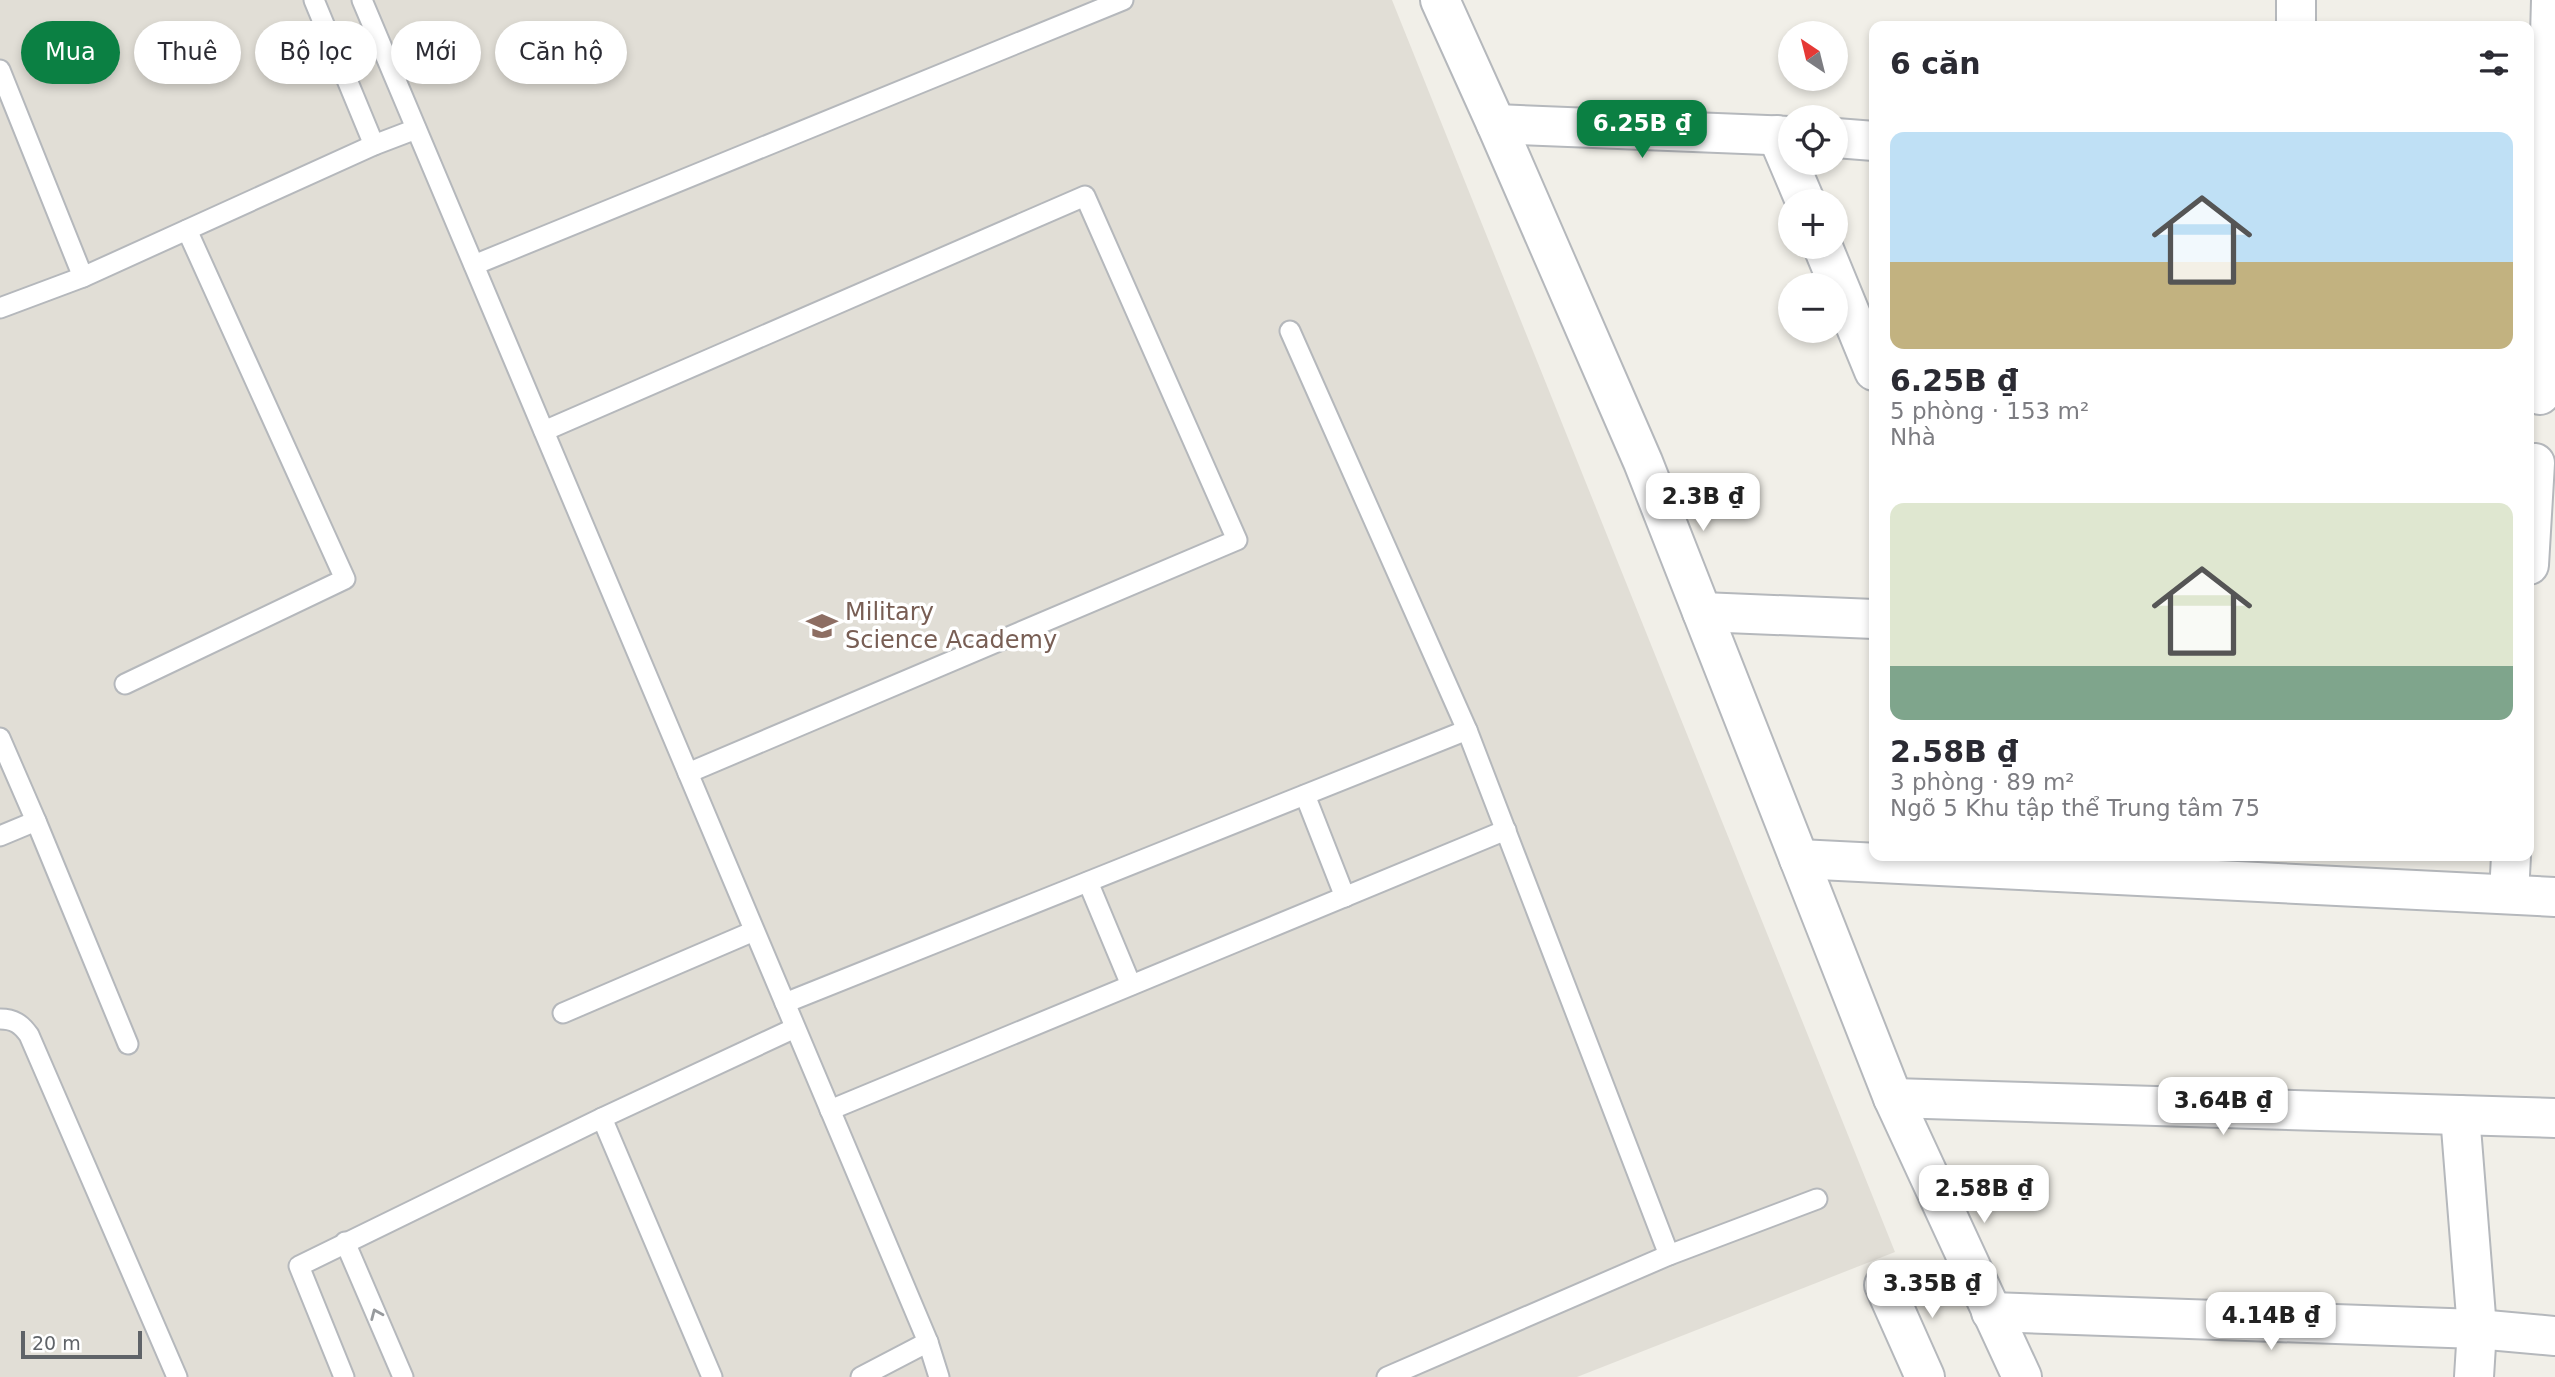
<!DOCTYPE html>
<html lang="vi">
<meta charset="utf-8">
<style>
body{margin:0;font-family:"DejaVu Sans",sans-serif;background:#f2f2f3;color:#2b2b33;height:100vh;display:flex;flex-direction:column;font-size:26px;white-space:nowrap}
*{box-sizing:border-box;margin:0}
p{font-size:23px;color:#7c7c81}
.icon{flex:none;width:38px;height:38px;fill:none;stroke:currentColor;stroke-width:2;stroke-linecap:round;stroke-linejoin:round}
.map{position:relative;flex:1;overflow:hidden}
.panel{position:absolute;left:1869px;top:21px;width:665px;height:840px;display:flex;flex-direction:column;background:#fff;border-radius:14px;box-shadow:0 4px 10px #0003}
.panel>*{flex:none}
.top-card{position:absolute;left:21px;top:21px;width:665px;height:63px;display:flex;gap:14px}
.needle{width:46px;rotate:325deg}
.buttons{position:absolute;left:1778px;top:21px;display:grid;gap:14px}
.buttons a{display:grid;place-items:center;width:70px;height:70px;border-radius:50%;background:#fff;box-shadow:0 4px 10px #0003;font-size:35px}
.scale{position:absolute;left:21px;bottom:18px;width:121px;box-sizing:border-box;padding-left:7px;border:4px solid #5f6368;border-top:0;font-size:19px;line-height:24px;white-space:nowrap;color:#5f6368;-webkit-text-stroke:5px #fff;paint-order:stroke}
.price{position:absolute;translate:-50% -60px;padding:0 16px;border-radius:14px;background:#fff;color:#222;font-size:23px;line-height:46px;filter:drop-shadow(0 2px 4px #0008)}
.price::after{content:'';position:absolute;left:50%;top:42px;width:21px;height:16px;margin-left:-10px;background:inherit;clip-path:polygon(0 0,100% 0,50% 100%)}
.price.current{background:#0b8043;color:#fff}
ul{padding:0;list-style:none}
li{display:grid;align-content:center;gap:14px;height:371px;padding:0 21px}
li span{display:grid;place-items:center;height:217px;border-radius:14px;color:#555}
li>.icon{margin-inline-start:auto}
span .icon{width:126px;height:126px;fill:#fffc;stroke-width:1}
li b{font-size:30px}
h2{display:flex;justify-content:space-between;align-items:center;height:84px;padding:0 21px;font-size:30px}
.pill{padding:0 24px;border-radius:32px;background:#fff;box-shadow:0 4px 10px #0003;font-size:24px;line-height:63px}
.pill.current{background:#0b8043;color:#fff}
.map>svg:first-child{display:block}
.education{fill:#e1ded6}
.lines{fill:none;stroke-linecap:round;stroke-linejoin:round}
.service-casing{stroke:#b5b8bc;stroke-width:23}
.minor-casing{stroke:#b5b8bc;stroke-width:42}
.service{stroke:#fff;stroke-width:19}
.minor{stroke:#fff;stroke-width:38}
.oneway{stroke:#979a9d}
.labels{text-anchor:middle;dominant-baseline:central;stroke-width:7;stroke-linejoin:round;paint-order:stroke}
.education-label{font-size:24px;fill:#785e54;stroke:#fff;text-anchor:start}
</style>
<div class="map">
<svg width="2555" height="1377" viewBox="0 0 2555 1377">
<rect width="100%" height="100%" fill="#f1efe8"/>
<!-- education -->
<polygon class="education" points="0,0 1392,0 1895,1252 1577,1377 0,1377"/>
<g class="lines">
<!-- service casing -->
<g class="service-casing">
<g id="service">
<polyline points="314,0 374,145"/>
<polyline points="362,0 928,1342 939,1377"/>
<polyline points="0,70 83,277"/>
<polyline points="474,265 1123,0"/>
<polyline points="0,308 83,277 374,145 416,129"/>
<polyline points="1290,331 1467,730 1669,1255"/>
<polyline points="544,431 1085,196 1237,540 688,773"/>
<polyline points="125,684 345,579 187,230"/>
<polyline points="0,738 36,821 0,836"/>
<polyline points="1305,795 1345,897"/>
<polyline points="36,821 128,1044"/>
<polyline points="1088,882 1131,985"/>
<polyline points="785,1003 1467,730"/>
<polyline points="563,1013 754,931"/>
<path d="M0,1019C14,1019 21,1024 29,1035L177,1377"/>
<polyline points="830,1110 1506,830"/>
<polyline points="602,1118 712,1377"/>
<polyline points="345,1242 403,1377"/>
<polyline points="344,1377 299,1266 602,1118 795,1028"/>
<polyline points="861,1377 928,1342"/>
<polyline points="1387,1377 1669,1255 1817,1199"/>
</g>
</g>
<!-- minor casing -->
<g class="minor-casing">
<g id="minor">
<polyline points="1440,0 1496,124 1643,462 1893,1098 2022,1377"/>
<polyline points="2296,26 2296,0"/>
<polyline points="1496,124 1790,136"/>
<polyline points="1777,135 1805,201"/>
<polyline points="1836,138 1874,141"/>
<polyline points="1823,247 1874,371"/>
<polyline points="2540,395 2551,0"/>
<polyline points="2529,565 2535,463"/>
<polyline points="1702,612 1874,619"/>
<polyline points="1799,859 2555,897"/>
<polyline points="2509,894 2511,856"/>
<polyline points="1893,1098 2555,1118"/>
<polyline points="2460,1115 2477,1329 2474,1377"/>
<polyline points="1884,1285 1925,1377"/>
<polyline points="1991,1312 2477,1329 2555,1336"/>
</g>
</g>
<!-- service -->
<use href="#service" class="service"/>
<!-- minor -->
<use href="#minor" class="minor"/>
</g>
<!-- one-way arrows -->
<defs><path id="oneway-chevron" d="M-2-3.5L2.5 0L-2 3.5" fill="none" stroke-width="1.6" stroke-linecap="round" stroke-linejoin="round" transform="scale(1.75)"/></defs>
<use class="oneway" href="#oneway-chevron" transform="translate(376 1314) rotate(-113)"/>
<!-- icons -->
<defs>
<g id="university-bare" transform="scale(2.415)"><path d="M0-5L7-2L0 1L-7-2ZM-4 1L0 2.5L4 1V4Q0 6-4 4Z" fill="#8d6e63" stroke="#fff" stroke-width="2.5" paint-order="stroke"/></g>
</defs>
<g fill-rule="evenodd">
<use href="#university-bare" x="822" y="626"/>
</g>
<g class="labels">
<!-- education labels -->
<g class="education-label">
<text x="845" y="612">Military<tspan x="845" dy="28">Science Academy</tspan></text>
</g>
</g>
</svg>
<div class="buttons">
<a><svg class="needle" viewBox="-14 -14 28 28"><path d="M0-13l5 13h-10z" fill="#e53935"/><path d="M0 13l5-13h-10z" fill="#7c7c81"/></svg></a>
<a><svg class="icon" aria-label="locate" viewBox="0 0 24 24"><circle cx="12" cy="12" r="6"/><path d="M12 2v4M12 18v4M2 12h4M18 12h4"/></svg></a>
<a>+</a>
<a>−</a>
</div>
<div class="scale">20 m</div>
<b class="price current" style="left:1642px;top:160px">6.25B ₫</b>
<b class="price" style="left:1703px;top:533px">2.3B ₫</b>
<b class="price" style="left:2223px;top:1137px">3.64B ₫</b>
<b class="price" style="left:1984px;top:1225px">2.58B ₫</b>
<b class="price" style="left:1932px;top:1320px">3.35B ₫</b>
<b class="price" style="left:2271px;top:1352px">4.14B ₫</b>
<div class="top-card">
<a class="pill current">Mua</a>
<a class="pill">Thuê</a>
<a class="pill">Bộ lọc</a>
<a class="pill">Mới</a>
<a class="pill">Căn hộ</a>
</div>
<section class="panel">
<h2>6 căn<svg class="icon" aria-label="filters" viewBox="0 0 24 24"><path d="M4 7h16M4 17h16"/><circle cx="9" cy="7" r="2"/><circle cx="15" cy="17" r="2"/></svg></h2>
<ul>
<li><span style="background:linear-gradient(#bfe0f5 60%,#c2b280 0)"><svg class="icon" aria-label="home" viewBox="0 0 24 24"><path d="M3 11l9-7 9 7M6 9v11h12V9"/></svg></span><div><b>6.25B ₫</b><p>5 phòng · 153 m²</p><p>Nhà</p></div></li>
<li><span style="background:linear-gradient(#dfe7d0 75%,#7fa58c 0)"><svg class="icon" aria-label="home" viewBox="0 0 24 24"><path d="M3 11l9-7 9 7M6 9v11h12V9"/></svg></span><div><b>2.58B ₫</b><p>3 phòng · 89 m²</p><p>Ngõ 5 Khu tập thể Trung tâm 75</p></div></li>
</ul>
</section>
</div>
